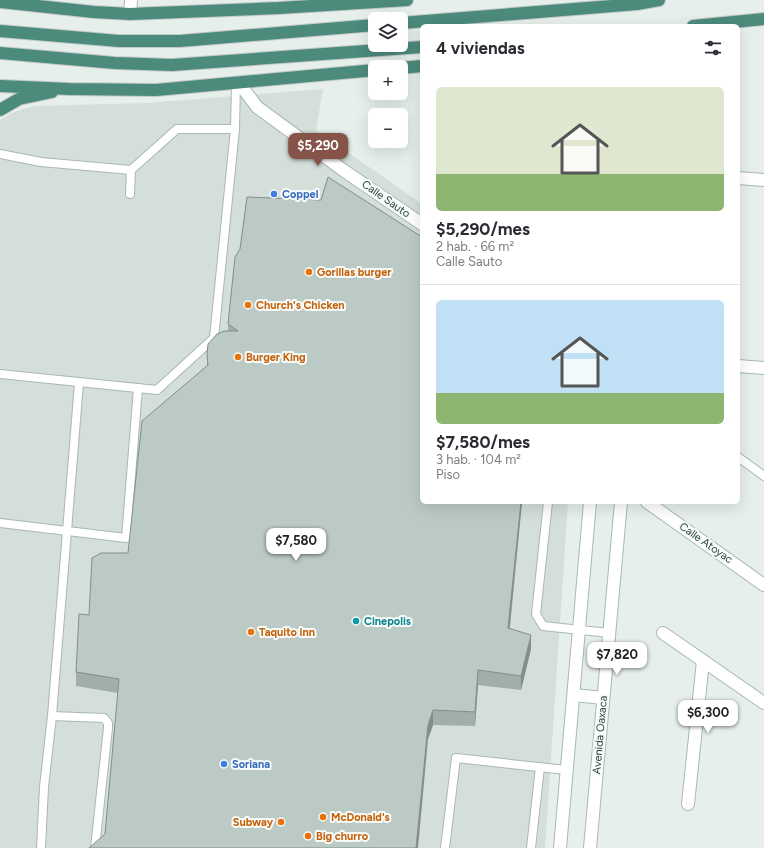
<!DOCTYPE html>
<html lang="es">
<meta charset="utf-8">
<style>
body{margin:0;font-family:Figtree,sans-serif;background:#f2f2f3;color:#2b2b33;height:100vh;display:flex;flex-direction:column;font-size:15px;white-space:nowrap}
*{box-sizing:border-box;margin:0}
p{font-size:13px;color:#7c7c81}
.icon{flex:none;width:22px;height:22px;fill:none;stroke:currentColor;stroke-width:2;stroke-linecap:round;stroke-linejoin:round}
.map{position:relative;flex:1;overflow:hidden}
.drawer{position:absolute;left:420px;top:24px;width:320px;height:480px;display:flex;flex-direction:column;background:#fff;border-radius:6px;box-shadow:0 4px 16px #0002}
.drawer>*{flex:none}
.buttons{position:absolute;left:368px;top:12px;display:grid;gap:8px}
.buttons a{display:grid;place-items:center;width:40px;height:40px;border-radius:6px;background:#fff;box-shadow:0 4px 16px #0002;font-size:20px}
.price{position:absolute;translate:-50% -34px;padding:0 9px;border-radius:8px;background:#fff;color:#222;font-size:13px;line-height:26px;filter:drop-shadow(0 1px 2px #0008)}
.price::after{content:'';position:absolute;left:50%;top:24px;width:12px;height:9px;margin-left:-6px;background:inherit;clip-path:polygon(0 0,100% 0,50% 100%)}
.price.active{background:#855347;color:#fff}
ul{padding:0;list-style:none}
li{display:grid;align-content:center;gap:8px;height:212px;padding:0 16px}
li+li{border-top:1px solid #e1e1e2}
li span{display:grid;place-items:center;height:124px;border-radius:6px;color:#555}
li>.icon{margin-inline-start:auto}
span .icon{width:72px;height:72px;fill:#fffc;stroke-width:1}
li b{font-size:17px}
h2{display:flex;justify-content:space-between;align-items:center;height:48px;padding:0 16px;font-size:17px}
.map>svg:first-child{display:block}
.built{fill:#d4dfda}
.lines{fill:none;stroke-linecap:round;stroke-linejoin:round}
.service-casing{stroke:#a8b8b2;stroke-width:10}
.minor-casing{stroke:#a8b8b2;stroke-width:14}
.trunk-casing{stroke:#c2cac8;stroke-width:14}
.service{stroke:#fff;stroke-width:8}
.minor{stroke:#fff;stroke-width:12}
.trunk{stroke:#4c8a7c;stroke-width:12}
.wall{fill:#a1aea9}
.shaded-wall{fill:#838d89}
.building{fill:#bbcac4;stroke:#838d89}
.shop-dot{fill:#3f7fe0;stroke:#f7fbf9;stroke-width:1.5}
.food-dot{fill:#e8710a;stroke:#f7fbf9;stroke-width:1.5}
.culture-dot{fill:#0f9aa8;stroke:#f7fbf9;stroke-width:1.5}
.labels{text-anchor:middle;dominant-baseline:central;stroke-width:4;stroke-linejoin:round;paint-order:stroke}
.shop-label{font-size:11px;font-weight:bold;fill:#366cbe;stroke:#f7fbf9;text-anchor:start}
.street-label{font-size:11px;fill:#24423a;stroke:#f7fbf9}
.food-label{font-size:11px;font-weight:bold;fill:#c56008;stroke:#f7fbf9;text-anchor:start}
.culture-label{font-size:11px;font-weight:bold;fill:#0d838f;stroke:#f7fbf9;text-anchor:start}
</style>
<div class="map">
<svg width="764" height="848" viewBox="0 0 764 848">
<rect width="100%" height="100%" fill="#e6efeb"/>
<!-- built -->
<polygon class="built" points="323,89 316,130 422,204 422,502 568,502 545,848 0,848 0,120 14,112 34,106 147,103"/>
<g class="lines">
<!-- service casing -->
<g class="service-casing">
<g id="service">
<polyline points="0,154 41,162 131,170"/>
<polyline points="130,194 131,170 177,129 235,129"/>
<polyline points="0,374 157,390 214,338 235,129 236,83"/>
<polyline points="738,457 764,476"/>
<polyline points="548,502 536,614 543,626 609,633"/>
<polyline points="0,523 126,538 138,388"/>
<polyline points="52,716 104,718 108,723 108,728 95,848"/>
<polyline points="41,848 44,787 52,716 79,383"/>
<polyline points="445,848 456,758 566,770"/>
<polyline points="531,848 540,767"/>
</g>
</g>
<!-- minor casing -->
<g class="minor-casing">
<g id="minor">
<polyline points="130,14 131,0"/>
<polyline points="239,83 257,107 343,170 422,224"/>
<polyline points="738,178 764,180"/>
<polyline points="738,366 764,368"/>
<polyline points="647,502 764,585"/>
<polyline points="663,633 764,703"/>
<polyline points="574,695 603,698"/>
<polyline points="688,804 703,661"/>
<polyline points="560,848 590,502"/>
<polyline points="590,848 621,502"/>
</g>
</g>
<!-- trunk casing -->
<g class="trunk-casing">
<g id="trunk">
<polyline points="0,2 94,12 130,14 279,8 407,0"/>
<polyline points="401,23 637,4 659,0"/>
<polyline points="693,26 764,19"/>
<polyline points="0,31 119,41 180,41 375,25"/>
<polyline points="0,53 115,63 172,65 422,47"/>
<polyline points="401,68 422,66"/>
<polyline points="0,86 69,89 156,90 375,70"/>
<polyline points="0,110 19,99 52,92"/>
</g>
</g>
<!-- service -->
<use href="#service" class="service"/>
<!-- minor -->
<use href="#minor" class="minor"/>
<!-- trunk -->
<use href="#trunk" class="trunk"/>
</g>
<!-- wall -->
<polygon class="wall" points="228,324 522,502 510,628 531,649 521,690 478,685 475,726 433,725 428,739 105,834 118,693 76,686 76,672 89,615 128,553 207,366 207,355 228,331"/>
<!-- shaded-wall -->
<g class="shaded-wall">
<polygon points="521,502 522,502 508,642 508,628"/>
<polygon points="531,635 531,649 521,690 521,676"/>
<polygon points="478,670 478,685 475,726 475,712"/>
<polygon points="433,710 433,725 428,739 418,848 416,848 428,725"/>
</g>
<!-- building -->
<polygon class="building" points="328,177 422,237 422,502 521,502 508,628 531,635 521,676 478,670 475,712 433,710 428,725 416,848 89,848 105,834 119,679 76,672 79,614 89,615 92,558 101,553 128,553 142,421 208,365 207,355 208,344 217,334 224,331 238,331 228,324 235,257 240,249 247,197 321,200"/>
<!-- markers -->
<g class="shop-dot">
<circle cx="274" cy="194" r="4"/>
<circle cx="224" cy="764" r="4"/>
</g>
<g class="food-dot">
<circle cx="309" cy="272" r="4"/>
<circle cx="248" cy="305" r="4"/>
<circle cx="238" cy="357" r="4"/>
<circle cx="251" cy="632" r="4"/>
<circle cx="323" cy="817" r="4"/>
<circle cx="281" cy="822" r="4"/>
<circle cx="308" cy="836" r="4"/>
</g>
<circle class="culture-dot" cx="356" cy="621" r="4"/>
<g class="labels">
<!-- shop labels -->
<g class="shop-label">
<text x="282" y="194">Coppel</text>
<text x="232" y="764">Soriana</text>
</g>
<!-- street labels -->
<g class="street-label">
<text transform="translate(386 199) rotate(35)">Calle Sauto</text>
<text transform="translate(706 543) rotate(35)">Calle Atoyac</text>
<text transform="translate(600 735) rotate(-85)">Avenida Oaxaca</text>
</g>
<!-- food labels -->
<g class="food-label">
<text x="317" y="272">Gorillas burger</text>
<text x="256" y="305">Church's Chicken</text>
<text x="246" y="357">Burger King</text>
<text x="259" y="632">Taquito inn</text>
<text x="331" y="817">McDonald's</text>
<text x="273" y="822" text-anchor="end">Subway</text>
<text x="316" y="836">Big churro</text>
</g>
<!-- culture labels -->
<g class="culture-label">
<text x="364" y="621">Cinepolis</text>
</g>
</g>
</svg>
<div class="buttons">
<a><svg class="icon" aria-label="layers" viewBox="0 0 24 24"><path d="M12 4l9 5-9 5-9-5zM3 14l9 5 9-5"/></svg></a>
<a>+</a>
<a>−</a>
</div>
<b class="price active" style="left:318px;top:167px">$5,290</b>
<b class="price" style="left:296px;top:562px">$7,580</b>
<b class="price" style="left:617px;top:676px">$7,820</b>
<b class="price" style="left:708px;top:734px">$6,300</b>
<section class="drawer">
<h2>4 viviendas<svg class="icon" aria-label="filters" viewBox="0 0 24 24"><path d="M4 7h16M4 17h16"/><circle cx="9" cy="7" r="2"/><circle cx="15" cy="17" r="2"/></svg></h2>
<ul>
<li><span style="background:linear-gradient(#dfe7d0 70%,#8fb573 0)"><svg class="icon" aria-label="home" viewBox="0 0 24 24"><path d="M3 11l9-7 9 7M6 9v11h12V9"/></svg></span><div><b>$5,290/mes</b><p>2 hab. · 66 m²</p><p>Calle Sauto</p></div></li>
<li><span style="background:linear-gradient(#bfe0f5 75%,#8fb573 0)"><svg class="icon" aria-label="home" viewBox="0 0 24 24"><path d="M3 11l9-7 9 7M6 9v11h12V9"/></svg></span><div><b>$7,580/mes</b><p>3 hab. · 104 m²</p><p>Piso</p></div></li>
</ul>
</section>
</div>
